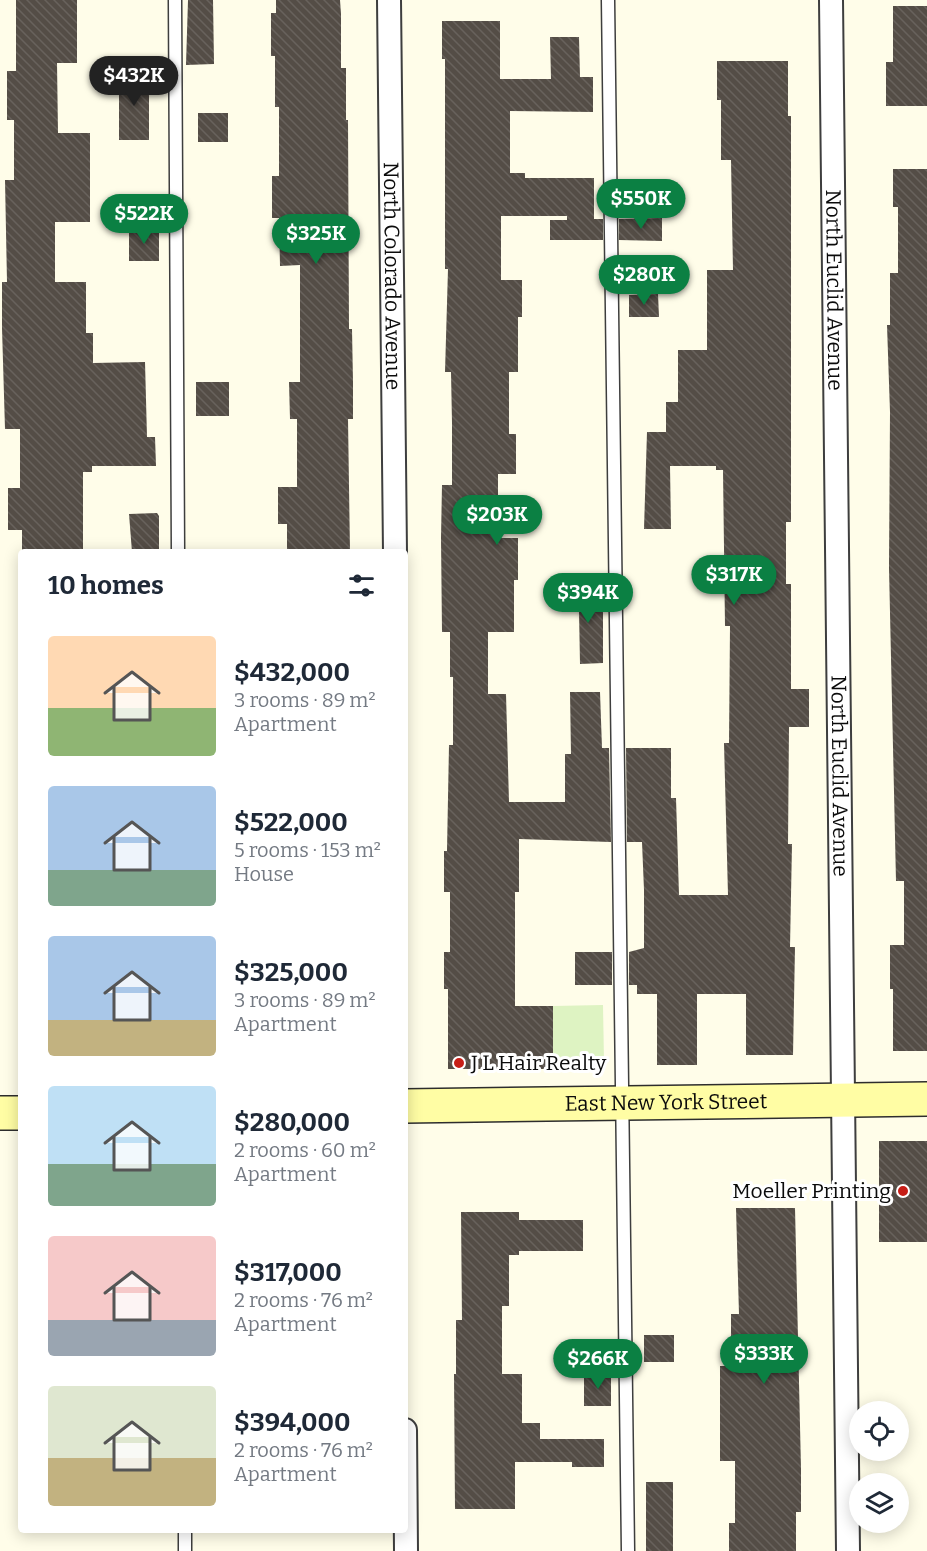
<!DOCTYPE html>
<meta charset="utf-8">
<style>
body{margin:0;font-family:Bitter,serif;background:#f6f6f7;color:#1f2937;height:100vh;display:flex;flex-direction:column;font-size:22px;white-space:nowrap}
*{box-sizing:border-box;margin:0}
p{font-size:20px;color:#747a83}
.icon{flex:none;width:33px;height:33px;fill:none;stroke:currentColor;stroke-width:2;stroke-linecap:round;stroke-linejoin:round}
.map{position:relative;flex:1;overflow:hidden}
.panel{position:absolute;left:18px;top:549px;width:390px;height:984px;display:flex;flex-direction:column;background:#fff;border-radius:6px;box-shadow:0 3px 15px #0003}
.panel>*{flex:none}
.buttons{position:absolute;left:849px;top:1401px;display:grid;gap:12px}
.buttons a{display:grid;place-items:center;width:60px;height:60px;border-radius:50%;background:#fff;box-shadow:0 3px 15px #0003;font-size:30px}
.price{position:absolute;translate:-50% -51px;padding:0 14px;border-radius:21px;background:#0b8043;color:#fff;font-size:20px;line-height:39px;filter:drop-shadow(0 2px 3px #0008)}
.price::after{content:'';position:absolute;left:50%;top:36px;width:18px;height:14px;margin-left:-9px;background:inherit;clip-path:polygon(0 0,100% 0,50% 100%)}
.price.current{background:#222;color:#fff}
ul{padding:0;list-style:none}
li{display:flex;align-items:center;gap:18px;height:150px;padding:0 30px}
li span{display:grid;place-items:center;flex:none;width:168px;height:120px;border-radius:6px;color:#555}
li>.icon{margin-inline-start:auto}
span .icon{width:72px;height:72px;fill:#fffc;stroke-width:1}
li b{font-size:26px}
h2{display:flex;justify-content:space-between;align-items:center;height:72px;padding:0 30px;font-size:26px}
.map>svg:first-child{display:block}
.pitch{fill:#def3c2}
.building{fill:url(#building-back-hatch)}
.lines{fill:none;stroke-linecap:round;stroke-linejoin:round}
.service-casing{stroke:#3e3e3e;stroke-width:15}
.minor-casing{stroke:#3e3e3e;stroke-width:26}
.secondary-casing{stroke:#2d2d2d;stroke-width:36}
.service{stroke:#fff;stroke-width:12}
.minor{stroke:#fff;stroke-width:22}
.secondary{stroke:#fffda4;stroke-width:33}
.poi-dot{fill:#c71e17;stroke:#fff;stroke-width:2}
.labels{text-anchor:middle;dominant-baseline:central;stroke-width:6;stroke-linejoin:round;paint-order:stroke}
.street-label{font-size:21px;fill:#0b0b0b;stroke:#fff}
.poi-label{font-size:21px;fill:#0b0b0b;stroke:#fff;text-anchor:start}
</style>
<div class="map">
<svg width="927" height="1551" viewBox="0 0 927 1551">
<defs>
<pattern id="building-back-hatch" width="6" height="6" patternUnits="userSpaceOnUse" patternTransform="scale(1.5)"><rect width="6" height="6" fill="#544d46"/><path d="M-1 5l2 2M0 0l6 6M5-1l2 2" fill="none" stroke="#68625c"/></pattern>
</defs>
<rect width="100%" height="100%" fill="#fffde9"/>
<!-- pitch -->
<polygon class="pitch" points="603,1005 604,1061 553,1061 553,1006"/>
<!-- building -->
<g class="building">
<polygon points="16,0 77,0 77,63 57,63 58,133 90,133 90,222 55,222 55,282 86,282 86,333 93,333 93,363 145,362 147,437 155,437 156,466 92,466 92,472 83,472 83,552 22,552 22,530 8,530 8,488 20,488 20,429 5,429 2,328 2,282 7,282 5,180 14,180 14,120 7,120 7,71 16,71"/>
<polygon points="188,0 213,0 214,64 186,65"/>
<polygon points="276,0 340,0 341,14 341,68 346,68 346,120 348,120 349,329 352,329 353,382 353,419 348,419 350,552 287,552 287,524 278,524 278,487 297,487 297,419 290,419 289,382 300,382 300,265 280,266 279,218 272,218 272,176 279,176 279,107 275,107 275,56 271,56 271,13 276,13"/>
<polygon points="893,6 927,6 927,106 886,106 886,62 893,62"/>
<polygon points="442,21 500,21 500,79 551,79 550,37 579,37 580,77 593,77 593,112 510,111 510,173 525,173 525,178 594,178 594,219 603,219 603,240 550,240 550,220 567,220 567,216 501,216 501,280 522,280 522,317 518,317 518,372 509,372 509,434 516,434 516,474 498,474 498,538 518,538 518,580 514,580 514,632 488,632 488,694 506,694 509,802 565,802 565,754 571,754 570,692 600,692 602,748 609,748 611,842 519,839 519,892 515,892 515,1006 553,1006 553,1069 448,1069 448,989 444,989 444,952 450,952 450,892 444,892 444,851 447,851 449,745 453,745 453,677 450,677 450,632 442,632 441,538 442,485 452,485 452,423 451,372 445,372 448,269 445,269 445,59 442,59"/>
<polygon points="717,61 788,61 788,116 791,116 791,522 786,522 786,584 791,584 791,689 809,689 809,727 789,727 788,844 792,844 790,947 795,947 793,1055 746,1055 746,994 697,994 697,1065 657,1065 657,994 637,994 637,985 629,985 629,952 644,948 644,890 642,842 627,842 626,748 671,748 671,798 676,798 679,895 728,895 724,743 729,743 730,626 725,626 723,470 716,470 716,466 670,466 671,529 644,529 647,432 666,432 666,402 678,402 678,350 707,350 707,270 733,270 731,160 721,160 721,100 717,100"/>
<rect x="119" y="74" width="30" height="66"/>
<rect x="198" y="113" width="30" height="29"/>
<polygon points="893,169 927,169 927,1051 893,1051 893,989 890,989 890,945 904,945 904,881 896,881 889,568 890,412 887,325 890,325 890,273 898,273 898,207 893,207"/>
<polygon points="662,218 662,241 619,240 619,219"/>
<rect x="129" y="229" width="30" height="32"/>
<polygon points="658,294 659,317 629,317 629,295"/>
<rect x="196" y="382" width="33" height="34"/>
<polygon points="157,513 159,516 159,552 132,552 129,514"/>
<polygon points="567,588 596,588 597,607 603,607 603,663 580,664 579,611 567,611"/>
<rect x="575" y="952" width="37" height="33"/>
<rect x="879" y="1141" width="48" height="101"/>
<polygon points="736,1208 795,1208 801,1469 801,1512 796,1512 796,1551 729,1551 729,1523 735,1523 735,1461 720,1461 720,1366 731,1366 731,1314 739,1314"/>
<polygon points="461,1212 519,1212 519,1220 583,1220 583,1251 519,1251 519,1255 509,1255 509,1306 502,1306 502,1374 522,1374 522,1423 540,1423 540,1439 604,1439 604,1467 572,1467 572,1462 515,1462 515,1509 455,1509 454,1374 456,1374 456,1320 462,1320"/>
<rect x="644" y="1335" width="30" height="27"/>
<rect x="584" y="1375" width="27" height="31"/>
<rect x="646" y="1482" width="27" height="69"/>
</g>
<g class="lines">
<!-- service casing -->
<g class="service-casing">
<g id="service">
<polyline points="175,0 178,552"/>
<polyline points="608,0 628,1551"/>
<polyline points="185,1530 185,1551"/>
</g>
</g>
<!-- minor casing -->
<g class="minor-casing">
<g id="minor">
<path id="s1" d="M389,0L395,552"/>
<path id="s2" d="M831,0L848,1551"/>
<polyline points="405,1430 406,1551"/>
</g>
</g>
<!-- secondary casing -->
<g class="secondary-casing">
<g id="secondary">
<path id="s3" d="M405,1106L927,1099"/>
<polyline points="0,1113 21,1113"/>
</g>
</g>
<!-- service -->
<use href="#service" class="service"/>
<!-- minor -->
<use href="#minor" class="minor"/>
<!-- secondary -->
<use href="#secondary" class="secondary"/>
</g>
<!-- markers -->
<g class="poi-dot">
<circle cx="459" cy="1063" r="6"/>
<circle cx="903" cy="1191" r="6"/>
</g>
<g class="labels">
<!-- street labels -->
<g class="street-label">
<text stroke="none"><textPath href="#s1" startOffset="276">North Colorado Avenue</textPath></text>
<text stroke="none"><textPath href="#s2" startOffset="290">North Euclid Avenue</textPath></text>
<text stroke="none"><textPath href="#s2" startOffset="776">North Euclid Avenue</textPath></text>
<text stroke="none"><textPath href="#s3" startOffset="261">East New York Street</textPath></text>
</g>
<!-- poi labels -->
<g class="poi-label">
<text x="471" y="1063">J L Hair Realty</text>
<text x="891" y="1191" text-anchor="end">Moeller Printing</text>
</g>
</g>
</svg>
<div class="buttons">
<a><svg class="icon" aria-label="locate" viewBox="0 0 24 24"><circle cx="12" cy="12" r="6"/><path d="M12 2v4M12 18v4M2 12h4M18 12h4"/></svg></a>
<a><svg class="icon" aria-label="layers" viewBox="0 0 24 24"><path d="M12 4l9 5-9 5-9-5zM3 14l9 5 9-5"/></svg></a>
</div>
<b class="price current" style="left:134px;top:107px">$432K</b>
<b class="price" style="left:641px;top:230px">$550K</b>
<b class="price" style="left:144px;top:245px">$522K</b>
<b class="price" style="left:316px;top:265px">$325K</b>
<b class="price" style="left:644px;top:306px">$280K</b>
<b class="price" style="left:497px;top:546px">$203K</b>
<b class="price" style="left:734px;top:606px">$317K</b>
<b class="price" style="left:588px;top:624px">$394K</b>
<b class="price" style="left:764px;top:1385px">$333K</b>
<b class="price" style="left:598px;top:1390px">$266K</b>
<section class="panel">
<h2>10 homes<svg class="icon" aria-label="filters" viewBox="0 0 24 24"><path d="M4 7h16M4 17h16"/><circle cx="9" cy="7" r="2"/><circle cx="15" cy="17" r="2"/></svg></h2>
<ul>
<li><span style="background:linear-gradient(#ffd9b3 60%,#8fb573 0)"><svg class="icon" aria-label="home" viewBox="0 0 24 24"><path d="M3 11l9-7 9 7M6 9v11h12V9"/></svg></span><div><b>$432,000</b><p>3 rooms · 89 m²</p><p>Apartment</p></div></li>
<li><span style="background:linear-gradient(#a9c7e8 70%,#7fa58c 0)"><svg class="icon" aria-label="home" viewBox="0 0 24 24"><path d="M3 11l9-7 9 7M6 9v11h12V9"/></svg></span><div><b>$522,000</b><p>5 rooms · 153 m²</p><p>House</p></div></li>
<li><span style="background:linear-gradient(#a9c7e8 70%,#c2b280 0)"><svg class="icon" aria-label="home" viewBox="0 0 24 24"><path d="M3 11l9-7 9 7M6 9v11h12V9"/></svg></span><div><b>$325,000</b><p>3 rooms · 89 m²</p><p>Apartment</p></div></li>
<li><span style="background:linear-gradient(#bfe0f5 65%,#7fa58c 0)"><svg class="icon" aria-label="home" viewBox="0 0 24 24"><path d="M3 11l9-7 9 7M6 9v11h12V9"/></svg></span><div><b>$280,000</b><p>2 rooms · 60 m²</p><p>Apartment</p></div></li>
<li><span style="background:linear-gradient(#f6c9c9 70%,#9aa5b1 0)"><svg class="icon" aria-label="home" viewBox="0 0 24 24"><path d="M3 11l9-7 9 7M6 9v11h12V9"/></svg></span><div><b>$317,000</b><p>2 rooms · 76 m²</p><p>Apartment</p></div></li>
<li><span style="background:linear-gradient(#dfe7d0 60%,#c2b280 0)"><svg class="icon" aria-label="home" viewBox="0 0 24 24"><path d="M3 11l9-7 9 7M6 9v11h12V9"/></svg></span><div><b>$394,000</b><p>2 rooms · 76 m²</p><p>Apartment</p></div></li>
</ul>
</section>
</div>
